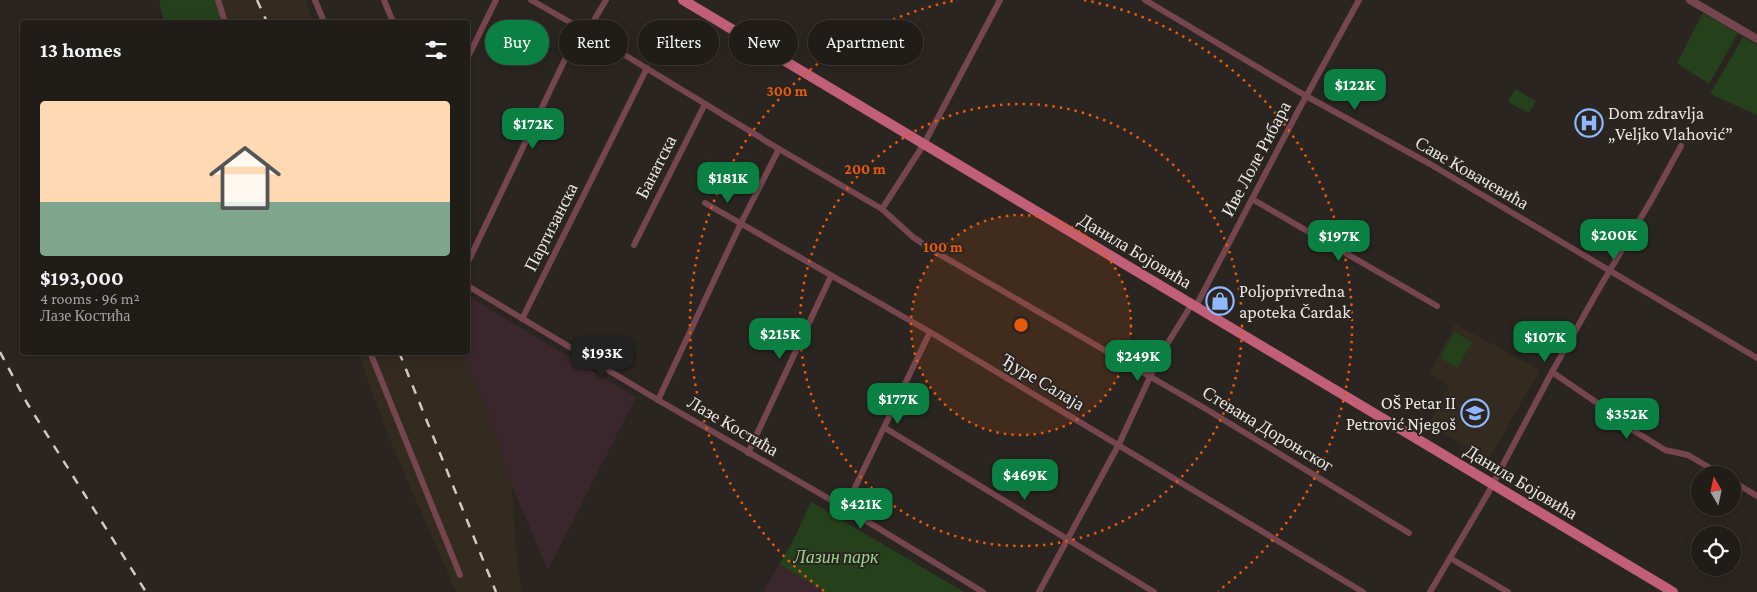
<!DOCTYPE html>
<meta charset="utf-8">
<style>
body{margin:0;font-family:"Crimson Pro",serif;background:#282521;color:#f1f3f6;height:100vh;display:flex;flex-direction:column;font-size:19px;white-space:nowrap}
*{box-sizing:border-box;margin:0}
p{font-size:16px;color:#a2a1a2}
.icon{flex:none;width:28px;height:28px;fill:none;stroke:currentColor;stroke-width:2;stroke-linecap:round;stroke-linejoin:round}
.map{position:relative;flex:1;overflow:hidden}
.drawer{position:absolute;left:20px;top:20px;width:450px;height:335px;display:flex;flex-direction:column;background:#201c18;border-radius:5px;box-shadow:0 2px 8px #0003,0 0 0 1px #3d3a37}
.drawer>*{flex:none}
.hud{position:absolute;left:485px;top:20px;width:475px;height:45px;display:flex;gap:10px}
.needle{width:32px;rotate:351deg}
.fabs{position:absolute;left:1691px;top:466px;display:grid;gap:10px}
.fabs a{display:grid;place-items:center;width:50px;height:50px;border-radius:50%;background:#201c18;box-shadow:0 2px 8px #0003,0 0 0 1px #3d3a37;font-size:25px}
.price{position:absolute;translate:-50% -42px;padding:0 11px;border-radius:10px;background:#0b8043;color:#fff;font-size:16px;line-height:32px;filter:drop-shadow(0 1px 2px #0008)}
.price::after{content:'';position:absolute;left:50%;top:30px;width:15px;height:11px;margin-left:-8px;background:inherit;clip-path:polygon(0 0,100% 0,50% 100%)}
.price.current{background:#222;color:#fff}
ul{padding:0;list-style:none}
li{display:grid;align-content:center;gap:10px;height:265px;padding:0 20px}
li span{display:grid;place-items:center;height:155px;border-radius:5px;color:#555}
li>.icon{margin-inline-start:auto}
span .icon{width:90px;height:90px;fill:#fffc;stroke-width:1}
li b{font-size:21px}
h2{display:flex;justify-content:space-between;align-items:center;height:60px;padding:0 20px;font-size:21px}
.chip{padding:0 18px;border-radius:22px;background:#201c18;box-shadow:0 2px 8px #0003,0 0 0 1px #3d3a37;font-size:18px;line-height:45px}
.chip.current{background:#0b8043;color:#fff}
.map>svg:first-child{display:block}
.industrial{fill:#3a272e}
.built{fill:#332b20}
.green{fill:#24411b}
.lines{fill:none;stroke-linecap:round;stroke-linejoin:round}
.minor{stroke:#754550;stroke-width:6}
.tertiary{stroke:#754550;stroke-width:8}
.primary{stroke:#c15f78;stroke-width:10}
.rail{stroke:#cecac6;stroke-width:2.5;stroke-dasharray:9 9;stroke-linecap:butt}
.ring{fill:none;stroke:#e8590c;stroke-width:2.5;stroke-dasharray:2.5 5}
.labels{text-anchor:middle;dominant-baseline:central;stroke-width:4;stroke-linejoin:round;paint-order:stroke}
.poi-label{font-size:18px;fill:#e9e6e2;stroke:#2a2520;text-anchor:start}
.street-label{font-size:18px;fill:#e9e6e2;stroke:#2a2520}
.park-label{font-size:18px;font-style:italic;fill:#97d387;stroke:#2a2520}
.centre{fill:#e8590c;stroke:#2a2520;stroke-width:2.5}
.ring-label{font-size:15px;text-anchor:middle;font-weight:bold;fill:#e8590c;stroke:#2a2520;stroke-width:4;stroke-linejoin:round;paint-order:stroke}
</style>
<div class="map">
<svg width="1757" height="592" viewBox="0 0 1757 592">
<rect width="100%" height="100%" fill="#2a2520"/>
<!-- industrial -->
<g class="industrial">
<polygon points="468,296 636,397 548,570 512,486 489,415 463,353 468,352"/>
<polygon points="779,564 825,592 763,592"/>
</g>
<!-- built -->
<g class="built">
<polygon points="218,0 305,0 314,22 225,22"/>
<polygon points="1455,324 1540,370 1489,459 1428,425 1449,386 1429,374"/>
<polygon points="358,353 463,353 489,415 512,486 515,542 522,592 456,592 389,438"/>
</g>
<!-- green -->
<g class="green">
<polygon points="159,0 218,0 225,22 164,22"/>
<polygon points="1703,13 1738,33 1709,84 1677,63"/>
<polygon points="1743,37 1757,45 1757,115 1710,94"/>
<polygon points="1515,89 1536,101 1529,113 1508,102"/>
<polygon points="1455,332 1472,342 1457,368 1440,358"/>
<polygon points="811,502 964,592 825,592 779,564 793,541"/>
</g>
<g class="lines">
<!-- minor -->
<g class="minor">
<polyline points="218,0 225,22"/>
<polyline points="315,0 324,22"/>
<polyline points="384,0 393,22"/>
<polyline points="531,0 587,32 779,149 882,209 913,237 932,250 1206,409 1409,533"/>
<polyline points="1145,0 1306,96 1430,164 1757,358"/>
<polyline points="587,32 606,0"/>
<polyline points="468,57 496,0"/>
<polyline points="1252,199 1437,306"/>
<polyline points="705,203 930,332 1363,592"/>
<polyline points="882,209 924,144 1000,0"/>
<polyline points="634,245 705,104"/>
<polyline points="468,262 580,28"/>
<polyline points="468,286 658,400 845,508 983,592"/>
<polyline points="1196,306 1297,113 1359,0"/>
<polyline points="522,319 647,68"/>
<polyline points="370,352 460,575"/>
<polyline points="1552,372 1603,407 1610,416 1665,450 1688,455 1722,475"/>
<polyline points="658,400 741,223 779,149"/>
<polyline points="885,428 1154,592"/>
<polyline points="748,453 831,276"/>
<polyline points="1732,481 1757,496"/>
<polyline points="845,508 930,332"/>
<polyline points="1450,558 1508,592"/>
<polyline points="1039,592 1119,444 1150,377 1164,349 1192,304"/>
<polyline points="1430,592 1487,495 1552,372 1600,287 1652,199 1681,146"/>
</g>
<!-- tertiary -->
<polyline class="tertiary" points="1690,0 1757,39"/>
<!-- primary -->
<polyline class="primary" points="683,0 1673,592"/>
<!-- rail -->
<g class="rail">
<polyline points="257,0 267,22"/>
<polyline points="0,352 27,403 146,592"/>
<polyline points="399,352 496,592"/>
</g>
</g>
<!-- distance rings -->
<circle cx="1021" cy="325" r="110" fill="#e8590c" fill-opacity=".12"/>
<g class="ring">
<circle cx="1021" cy="325" r="110"/>
<circle cx="1021" cy="325" r="221"/>
<path d="M824 591A331 331 0 0 1 958 0M1084 0A331 331 0 0 1 1218 591"/>
</g>
<!-- icons -->
<defs>
<g id="hospital-ring" transform="scale(1.4375)"><circle r="9.5" fill="#2a2520" stroke="#91b8fd" stroke-width="1.5"/><path d="M-5-5h3v3.5h4V-5h3V5h-3V1.5h-4V5h-3Z" fill="#91b8fd"/></g>
<g id="shop-ring" transform="scale(1.4375)"><circle r="9.5" fill="#2a2520" stroke="#91b8fd" stroke-width="1.5"/><path d="M-5-2.5h2.3a2.7 3.5 0 0 1 5.4 0H5L5.5 6h-11ZM-1.5-2.5h3a1.5 2.3 0 0 0-3 0Z" fill="#91b8fd"/></g>
<g id="school-ring" transform="scale(1.4375)"><circle r="9.5" fill="#2a2520" stroke="#91b8fd" stroke-width="1.5"/><path d="M0-5L7-2L0 1L-7-2ZM-4 1L0 2.5L4 1V4Q0 6-4 4Z" fill="#91b8fd"/></g>
</defs>
<g fill-rule="evenodd">
<use href="#hospital-ring" x="1589" y="123"/>
<use href="#shop-ring" x="1220" y="301"/>
<use href="#school-ring" x="1475" y="413"/>
</g>
<g class="labels">
<!-- poi labels -->
<g class="poi-label">
<text x="1608" y="113">Dom zdravlja<tspan x="1608" dy="21">„Veljko Vlahović”</tspan></text>
<text x="1239" y="291">Poljoprivredna<tspan x="1239" dy="21">apoteka Čardak</tspan></text>
<text x="1456" y="403" text-anchor="end">OŠ Petar II<tspan x="1456" dy="21">Petrović Njegoš</tspan></text>
</g>
<!-- street labels -->
<g class="street-label">
<text transform="translate(1256 159) rotate(-62)">Иве Лоле Рибара</text>
<text transform="translate(656 167) rotate(-63)">Банатска</text>
<text transform="translate(1472 173) rotate(30)">Саве Ковачевића</text>
<text transform="translate(551 227) rotate(-63)">Партизанска</text>
<text transform="translate(1135 251) rotate(31)">Данила Бојовића</text>
<text transform="translate(1043 382) rotate(31)">Ђуре Салаја</text>
<text transform="translate(733 426) rotate(30)">Лазе Костића</text>
<text transform="translate(1268 429) rotate(31)">Стевана Дороњског</text>
<text transform="translate(1521 482) rotate(31)">Данила Бојовића</text>
</g>
<!-- park labels -->
<g class="park-label">
<text x="836" y="557">Лазин парк</text>
</g>
</g>
<circle cx="1021" cy="325" r="8" class="centre"/>
<g class="ring-label">
<text x="787" y="96">300 m</text>
<text x="865" y="174">200 m</text>
<text x="943" y="252">100 m</text>
</g>
</svg>
<div class="fabs">
<a><svg class="needle" viewBox="-14 -14 28 28"><path d="M0-13l5 13h-10z" fill="#e53935"/><path d="M0 13l5-13h-10z" fill="#a2a1a2"/></svg></a>
<a><svg class="icon" aria-label="locate" viewBox="0 0 24 24"><circle cx="12" cy="12" r="6"/><path d="M12 2v4M12 18v4M2 12h4M18 12h4"/></svg></a>
</div>
<b class="price" style="left:1355px;top:111px">$122K</b>
<b class="price" style="left:533px;top:150px">$172K</b>
<b class="price" style="left:728px;top:204px">$181K</b>
<b class="price" style="left:1614px;top:261px">$200K</b>
<b class="price" style="left:1339px;top:262px">$197K</b>
<b class="price" style="left:780px;top:360px">$215K</b>
<b class="price" style="left:1545px;top:363px">$107K</b>
<b class="price current" style="left:602px;top:379px">$193K</b>
<b class="price" style="left:1138px;top:382px">$249K</b>
<b class="price" style="left:898px;top:425px">$177K</b>
<b class="price" style="left:1627px;top:440px">$352K</b>
<b class="price" style="left:1025px;top:501px">$469K</b>
<b class="price" style="left:861px;top:530px">$421K</b>
<div class="hud">
<a class="chip current">Buy</a>
<a class="chip">Rent</a>
<a class="chip">Filters</a>
<a class="chip">New</a>
<a class="chip">Apartment</a>
</div>
<section class="drawer">
<h2>13 homes<svg class="icon" aria-label="filters" viewBox="0 0 24 24"><path d="M4 7h16M4 17h16"/><circle cx="9" cy="7" r="2"/><circle cx="15" cy="17" r="2"/></svg></h2>
<ul>
<li><span style="background:linear-gradient(#ffd9b3 65%,#7fa58c 0)"><svg class="icon" aria-label="home" viewBox="0 0 24 24"><path d="M3 11l9-7 9 7M6 9v11h12V9"/></svg></span><div><b>$193,000</b><p>4 rooms · 96 m²</p><p>Лазе Костића</p></div></li>
</ul>
</section>
</div>
